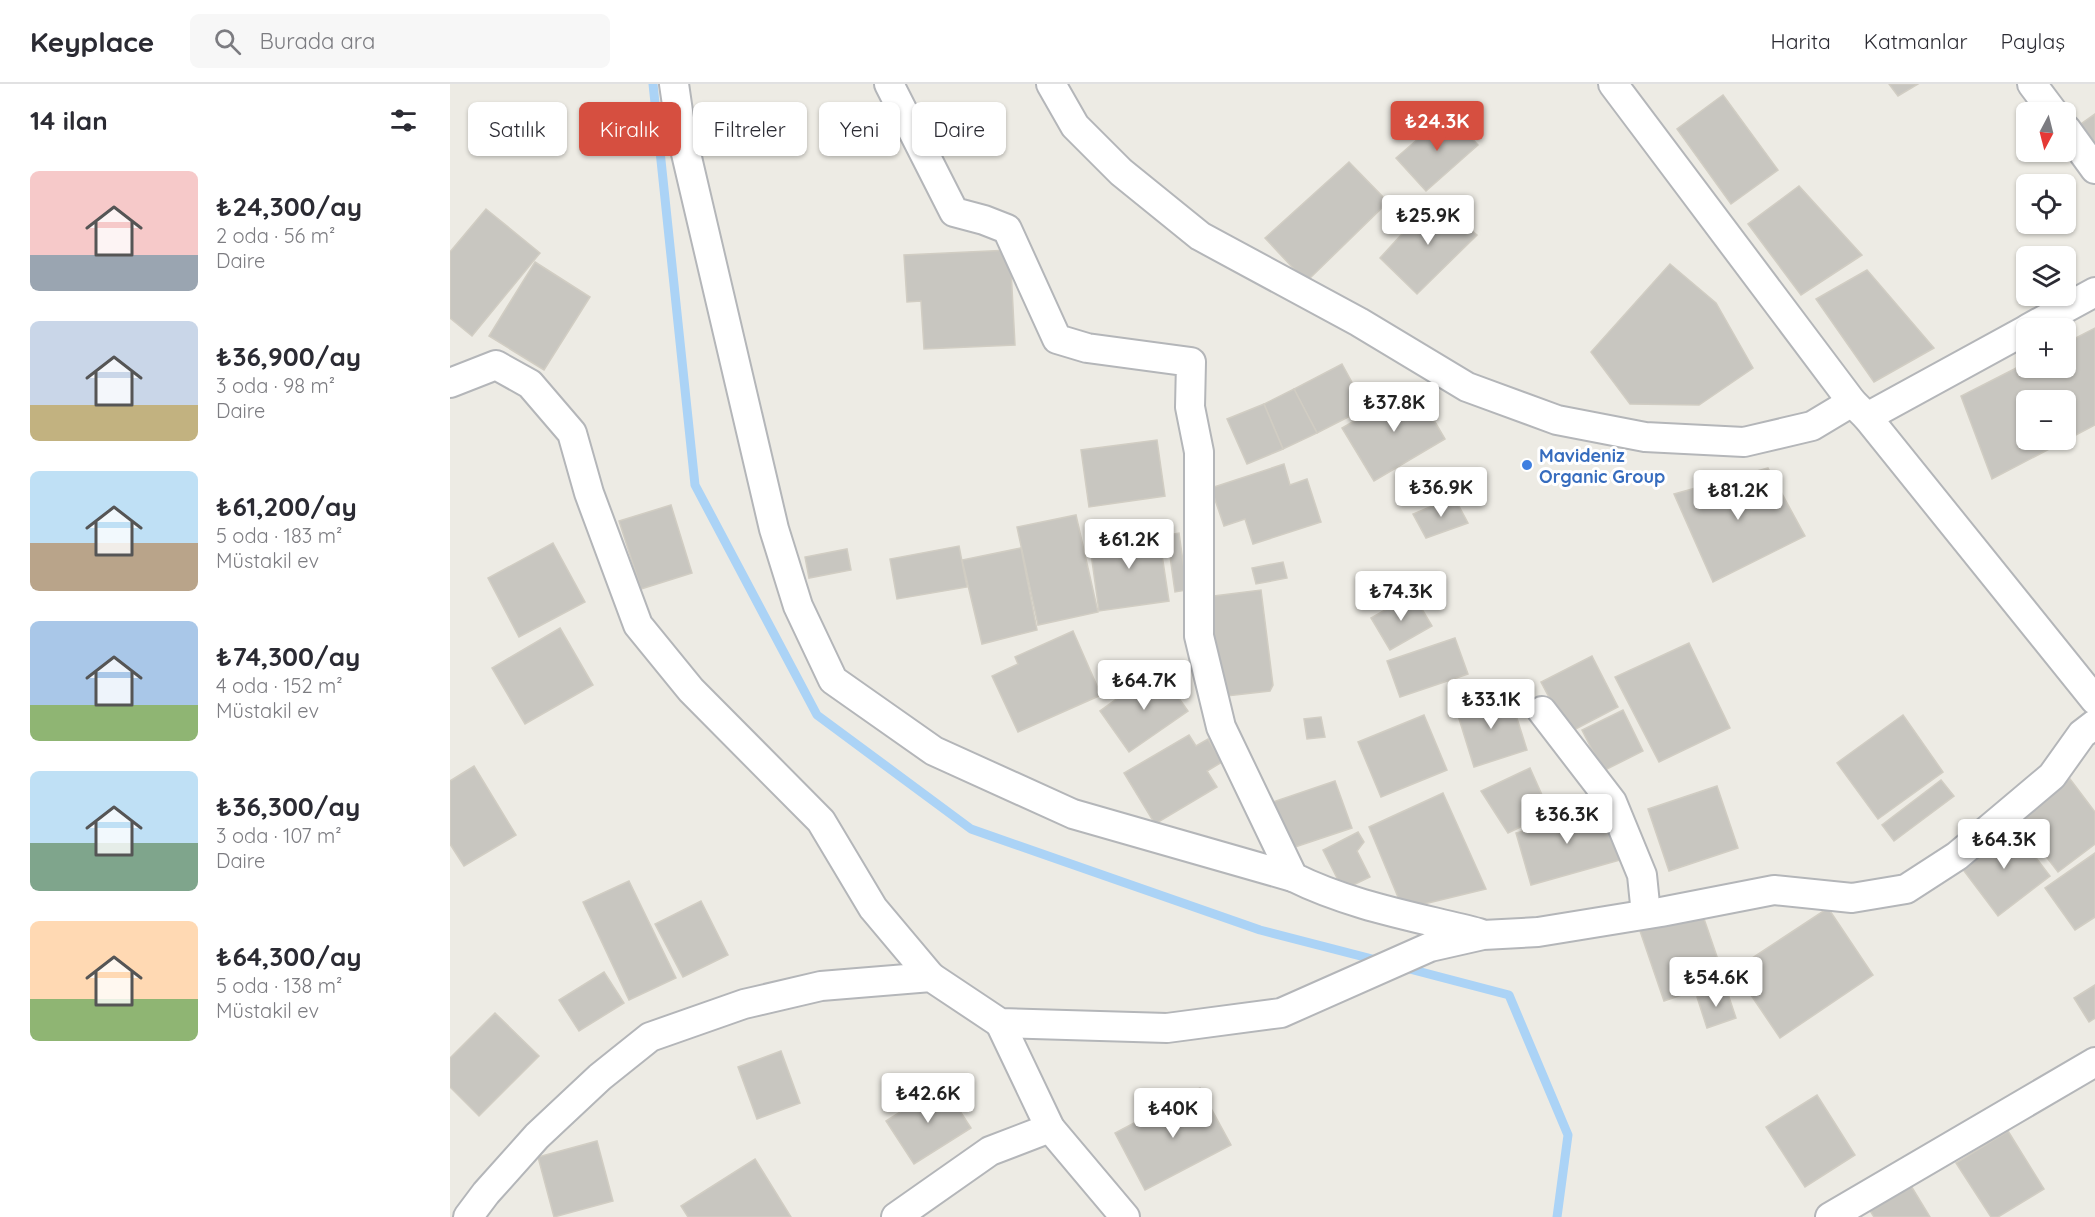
<!DOCTYPE html>
<html lang="tr">
<meta charset="utf-8">
<style>
body{margin:0;font-family:Quicksand,sans-serif;background:#f7f7f7;color:#2b2b33;height:100vh;display:flex;flex-direction:column;font-size:22px;white-space:nowrap}
*{box-sizing:border-box;margin:0}
p{font-size:20px;color:#7c7c81}
.icon{flex:none;width:33px;height:33px;fill:none;stroke:currentColor;stroke-width:2;stroke-linecap:round;stroke-linejoin:round}
.map{position:relative;flex:1;overflow:hidden}
.drawer{display:flex;flex-direction:column;background:#fff;width:450px}
.drawer>*{flex:none}
.banner{position:absolute;left:18px;top:18px;width:570px;height:54px;display:flex;gap:12px}
.needle{width:39px;rotate:187deg}
.tools{position:absolute;left:1566px;top:18px;display:grid;gap:12px}
.tools a{display:grid;place-items:center;width:60px;height:60px;border-radius:9px;background:#fff;box-shadow:0 2px 4px #0004;font-size:30px}
.price{position:absolute;translate:-50% -51px;padding:0 14px;border-radius:6px;background:#fff;color:#222;font-size:20px;line-height:39px;filter:drop-shadow(0 2px 3px #0008)}
.price::after{content:'';position:absolute;left:50%;top:36px;width:18px;height:14px;margin-left:-9px;background:inherit;clip-path:polygon(0 0,100% 0,50% 100%)}
.price.selected{background:#d64f40;color:#fff}
ul{padding:0;list-style:none}
li{display:flex;align-items:center;gap:18px;height:150px;padding:0 30px}
li span{display:grid;place-items:center;flex:none;width:168px;height:120px;border-radius:9px;color:#555}
li>.icon{margin-inline-start:auto}
span .icon{width:72px;height:72px;fill:#fffc;stroke-width:1}
li b{font-size:26px}
h2{display:flex;justify-content:space-between;align-items:center;height:72px;padding:0 30px;font-size:26px}
.tag{padding:0 21px;border-radius:9px;background:#fff;box-shadow:0 2px 4px #0004;font-size:21px;line-height:54px}
.tag.selected{background:#d64f40;color:#fff}
header{display:flex;align-items:center;gap:36px;box-sizing:border-box;height:84px;padding:0 30px;background:#fff;border-bottom:2px solid #e1e1e2}
header strong{font-size:28px}
nav{display:flex;gap:33px;margin-inline-start:auto;font-size:21px}
.search{width:420px;height:54px;background:#f7f7f7;display:flex;align-items:center;gap:15px;box-sizing:border-box;padding:0 21px;border-radius:9px;color:#7c7c81;font-size:22px}
main{display:flex;flex:1;min-height:0}
.map>svg:first-child{display:block}
.lines{fill:none;stroke-linecap:round;stroke-linejoin:round}
.stream{stroke:#abd3f6;stroke-width:9}
.building{fill:#c8c6c0;stroke:#d1cdc3;stroke-width:1.5;fill-rule:evenodd}
.street-casing{stroke:#b4b6b9;stroke-width:32}
.street{stroke:#fff;stroke-width:28}
.shop-dot{fill:#3f7fe0;stroke:#fff;stroke-width:2}
.labels{text-anchor:middle;dominant-baseline:central;stroke-width:6;stroke-linejoin:round;paint-order:stroke}
.shop-label{font-size:18px;font-weight:bold;fill:#366cbe;stroke:#fff;text-anchor:start}
</style>
<header>
<strong>Keyplace</strong>
<div class="search"><svg class="icon" aria-label="search" viewBox="0 0 24 24"><circle cx="10" cy="10" r="6"/><path d="M15 15l6 6"/></svg>Burada ara</div>
<nav><a>Harita</a><a>Katmanlar</a><a>Paylaş</a></nav>
</header>
<main>
<section class="drawer">
<h2>14 ilan<svg class="icon" aria-label="filters" viewBox="0 0 24 24"><path d="M4 7h16M4 17h16"/><circle cx="9" cy="7" r="2"/><circle cx="15" cy="17" r="2"/></svg></h2>
<ul>
<li><span style="background:linear-gradient(#f6c9c9 70%,#9aa5b1 0)"><svg class="icon" aria-label="home" viewBox="0 0 24 24"><path d="M3 11l9-7 9 7M6 9v11h12V9"/></svg></span><div><b>₺24,300/ay</b><p>2 oda · 56 m²</p><p>Daire</p></div></li>
<li><span style="background:linear-gradient(#c9d6e8 70%,#c2b280 0)"><svg class="icon" aria-label="home" viewBox="0 0 24 24"><path d="M3 11l9-7 9 7M6 9v11h12V9"/></svg></span><div><b>₺36,900/ay</b><p>3 oda · 98 m²</p><p>Daire</p></div></li>
<li><span style="background:linear-gradient(#bfe0f5 60%,#b9a48a 0)"><svg class="icon" aria-label="home" viewBox="0 0 24 24"><path d="M3 11l9-7 9 7M6 9v11h12V9"/></svg></span><div><b>₺61,200/ay</b><p>5 oda · 183 m²</p><p>Müstakil ev</p></div></li>
<li><span style="background:linear-gradient(#a9c7e8 70%,#8fb573 0)"><svg class="icon" aria-label="home" viewBox="0 0 24 24"><path d="M3 11l9-7 9 7M6 9v11h12V9"/></svg></span><div><b>₺74,300/ay</b><p>4 oda · 152 m²</p><p>Müstakil ev</p></div></li>
<li><span style="background:linear-gradient(#bfe0f5 60%,#7fa58c 0)"><svg class="icon" aria-label="home" viewBox="0 0 24 24"><path d="M3 11l9-7 9 7M6 9v11h12V9"/></svg></span><div><b>₺36,300/ay</b><p>3 oda · 107 m²</p><p>Daire</p></div></li>
<li><span style="background:linear-gradient(#ffd9b3 65%,#8fb573 0)"><svg class="icon" aria-label="home" viewBox="0 0 24 24"><path d="M3 11l9-7 9 7M6 9v11h12V9"/></svg></span><div><b>₺64,300/ay</b><p>5 oda · 138 m²</p><p>Müstakil ev</p></div></li>
</ul>
</section>
<div class="map">
<svg width="1645" height="1133" viewBox="0 0 1645 1133">
<rect width="100%" height="100%" fill="#edebe4"/>
<g class="lines">
<!-- stream -->
<g class="stream">
<polyline points="203,0 245,401 367,631 521,745 810,846 930,877"/>
<polyline points="952,883 1059,911 1118,1051 1107,1133"/>
</g>
</g>
<!-- building -->
<g class="building">
<polygon points="1439,0 1468,0 1448,12"/>
<polygon points="1273,11 1328,86 1281,120 1227,45"/>
<polygon points="998,29 1028,61 976,107 946,74"/>
<polygon points="1645,30 1645,65 1625,44"/>
<polygon points="899,78 938,118 856,198 815,154"/>
<polygon points="1349,102 1412,171 1351,211 1298,140"/>
<polygon points="984,115 1027,151 967,210 930,174"/>
<polygon points="36,125 90,169 22,252 0,234 0,168"/>
<polygon points="560,166 565,261 474,265 471,217 457,218 454,171"/>
<polygon points="85,178 140,213 94,286 39,252"/>
<polygon points="1220,180 1266,219 1303,284 1249,321 1180,320 1141,268"/>
<polygon points="1417,186 1484,264 1424,298 1366,215"/>
<path d="M1645,244V341L1542,395L1511,312L1576,279V284H1616V259ZM1576,316H1616V356H1576Z"/>
<polygon points="892,280 916,324 867,349 844,305"/>
<polygon points="964,302 995,355 924,397 892,344"/>
<polygon points="844,305 867,349 833,365 814,320"/>
<polygon points="814,320 833,365 797,380 777,335"/>
<polygon points="707,356 715,412 639,423 631,366"/>
<polygon points="834,380 840,401 857,395 871,438 803,460 795,435 774,442 761,404"/>
<polygon points="1318,384 1355,452 1263,498 1224,410"/>
<polygon points="1004,413 1018,439 976,454 963,430"/>
<polygon points="221,421 242,489 191,505 169,437"/>
<polygon points="626,431 648,528 588,541 567,443"/>
<polygon points="708,444 719,517 649,527 639,455"/>
<polygon points="729,449 737,506 725,508 717,451"/>
<polygon points="103,459 135,518 69,553 38,494"/>
<polygon points="509,462 517,503 447,515 440,475"/>
<polygon points="571,464 587,546 532,560 512,476"/>
<polygon points="397,465 401,486 359,494 355,473"/>
<polygon points="833,478 837,494 806,500 802,484"/>
<polygon points="811,506 823,601 820,607 768,613 756,513"/>
<polygon points="963,510 982,542 940,566 921,534"/>
<polygon points="110,544 143,601 75,640 42,584"/>
<polygon points="623,547 651,611 568,648 542,592 568,580 565,573"/>
<polygon points="1005,554 1018,590 950,613 937,577"/>
<polygon points="1239,559 1280,644 1209,678 1165,593"/>
<polygon points="1142,572 1168,623 1118,649 1091,598"/>
<polygon points="708,585 738,627 679,668 650,627"/>
<polygon points="1059,609 1077,666 1024,683 1006,625"/>
<polygon points="1173,626 1193,667 1153,687 1132,646"/>
<polygon points="974,631 997,686 931,713 908,658"/>
<polygon points="1453,631 1493,688 1428,735 1387,679"/>
<polygon points="871,633 875,653 857,655 854,635"/>
<polygon points="739,651 746,662 758,655 772,678 757,687 767,703 705,740 674,689"/>
<polygon points="24,682 66,751 14,782 0,760 0,697"/>
<polygon points="1080,684 1100,729 1058,749 1031,707"/>
<polygon points="1620,695 1645,728 1645,760 1608,788 1568,736"/>
<polygon points="1491,696 1504,712 1444,757 1432,741"/>
<polygon points="885,697 902,744 830,768 814,721"/>
<polygon points="1267,702 1288,764 1219,787 1198,725"/>
<polygon points="993,709 1036,805 953,825 919,743"/>
<polygon points="1134,715 1141,743 1160,738 1170,776 1081,801 1066,749 1110,737 1106,723"/>
<polygon points="1560,740 1600,792 1548,832 1508,779"/>
<polygon points="908,748 914,758 907,767 920,793 893,806 873,766"/>
<polygon points="1645,769 1645,833 1625,846 1595,804"/>
<polygon points="179,797 226,894 179,916 133,818"/>
<polygon points="251,817 278,871 233,893 205,840"/>
<polygon points="1250,823 1275,896 1214,917 1189,844"/>
<polygon points="1378,824 1423,891 1330,954 1284,886"/>
<polygon points="154,888 174,919 129,947 109,916"/>
<polygon points="1645,901 1645,934 1639,938 1624,914"/>
<polygon points="1276,904 1286,934 1257,944 1247,913"/>
<polygon points="45,929 89,972 29,1032 0,1003 0,974"/>
<polygon points="331,967 350,1019 307,1035 288,983"/>
<polygon points="493,1001 521,1044 464,1080 436,1037"/>
<polygon points="750,1004 781,1061 695,1106 665,1049"/>
<polygon points="1367,1011 1405,1071 1355,1103 1316,1043"/>
<polygon points="1558,1047 1594,1105 1548,1133 1541,1133 1506,1079"/>
<polygon points="147,1057 163,1117 104,1133 88,1073"/>
<polygon points="305,1075 341,1133 238,1133 231,1122"/>
<polygon points="1455,1092 1480,1133 1424,1133 1414,1117"/>
</g>
<g class="lines">
<!-- street casing -->
<g class="street-casing">
<g id="street">
<polyline points="224,0 231,48 324,445 348,522 383,596 484,667 623,730 843,793"/>
<path d="M439,0L504,128L534,136L557,145L607,255L637,264L741,278L740,323L749,368V552L771,643L843,793C901,822 967,833 1029,849"/>
<polyline points="601,0 625,42 671,88 750,152 909,238 1017,303 1107,336 1195,353 1294,358 1362,342 1402,318"/>
<polyline points="1163,0 1402,318 1417,333 1645,616"/>
<polyline points="1582,0 1603,28"/>
<polyline points="1616,45 1645,85"/>
<polyline points="1579,244 1645,208"/>
<polyline points="0,299 46,281 80,300 122,349 139,409 188,541 241,606 371,737 423,824 481,893"/>
<polyline points="1417,333 1576,246"/>
<polyline points="1092,627 1162,718 1192,791 1196,830"/>
<polyline points="550,939 600,1044 675,1133"/>
<polyline points="18,1133 36,1109 87,1052 150,993 200,953 294,920 371,902 481,893 550,939 717,944 831,929 980,863 1033,851 1088,848 1211,828 1324,806 1402,814 1456,805 1507,772 1602,692 1632,650 1645,640"/>
<polyline points="446,1133 540,1067 600,1044"/>
<polyline points="1380,1133 1645,978"/>
</g>
</g>
<!-- street -->
<use href="#street" class="street"/>
</g>
<!-- markers -->
<circle class="shop-dot" cx="1077" cy="381" r="6"/>
<g class="labels">
<!-- shop labels -->
<g class="shop-label">
<text x="1089" y="371">Mavideniz<tspan x="1089" dy="21">Organic Group</tspan></text>
</g>
</g>
</svg>
<div class="tools">
<a><svg class="needle" viewBox="-14 -14 28 28"><path d="M0-13l5 13h-10z" fill="#e53935"/><path d="M0 13l5-13h-10z" fill="#7c7c81"/></svg></a>
<a><svg class="icon" aria-label="locate" viewBox="0 0 24 24"><circle cx="12" cy="12" r="6"/><path d="M12 2v4M12 18v4M2 12h4M18 12h4"/></svg></a>
<a><svg class="icon" aria-label="layers" viewBox="0 0 24 24"><path d="M12 4l9 5-9 5-9-5zM3 14l9 5 9-5"/></svg></a>
<a>+</a>
<a>−</a>
</div>
<b class="price selected" style="left:987px;top:68px">₺24.3K</b>
<b class="price" style="left:978px;top:162px">₺25.9K</b>
<b class="price" style="left:944px;top:349px">₺37.8K</b>
<b class="price" style="left:991px;top:434px">₺36.9K</b>
<b class="price" style="left:1288px;top:437px">₺81.2K</b>
<b class="price" style="left:679px;top:486px">₺61.2K</b>
<b class="price" style="left:951px;top:538px">₺74.3K</b>
<b class="price" style="left:694px;top:627px">₺64.7K</b>
<b class="price" style="left:1041px;top:646px">₺33.1K</b>
<b class="price" style="left:1117px;top:761px">₺36.3K</b>
<b class="price" style="left:1554px;top:786px">₺64.3K</b>
<b class="price" style="left:1266px;top:924px">₺54.6K</b>
<b class="price" style="left:478px;top:1040px">₺42.6K</b>
<b class="price" style="left:723px;top:1055px">₺40K</b>
<div class="banner">
<a class="tag">Satılık</a>
<a class="tag selected">Kiralık</a>
<a class="tag">Filtreler</a>
<a class="tag">Yeni</a>
<a class="tag">Daire</a>
</div>
</div>
</main>
